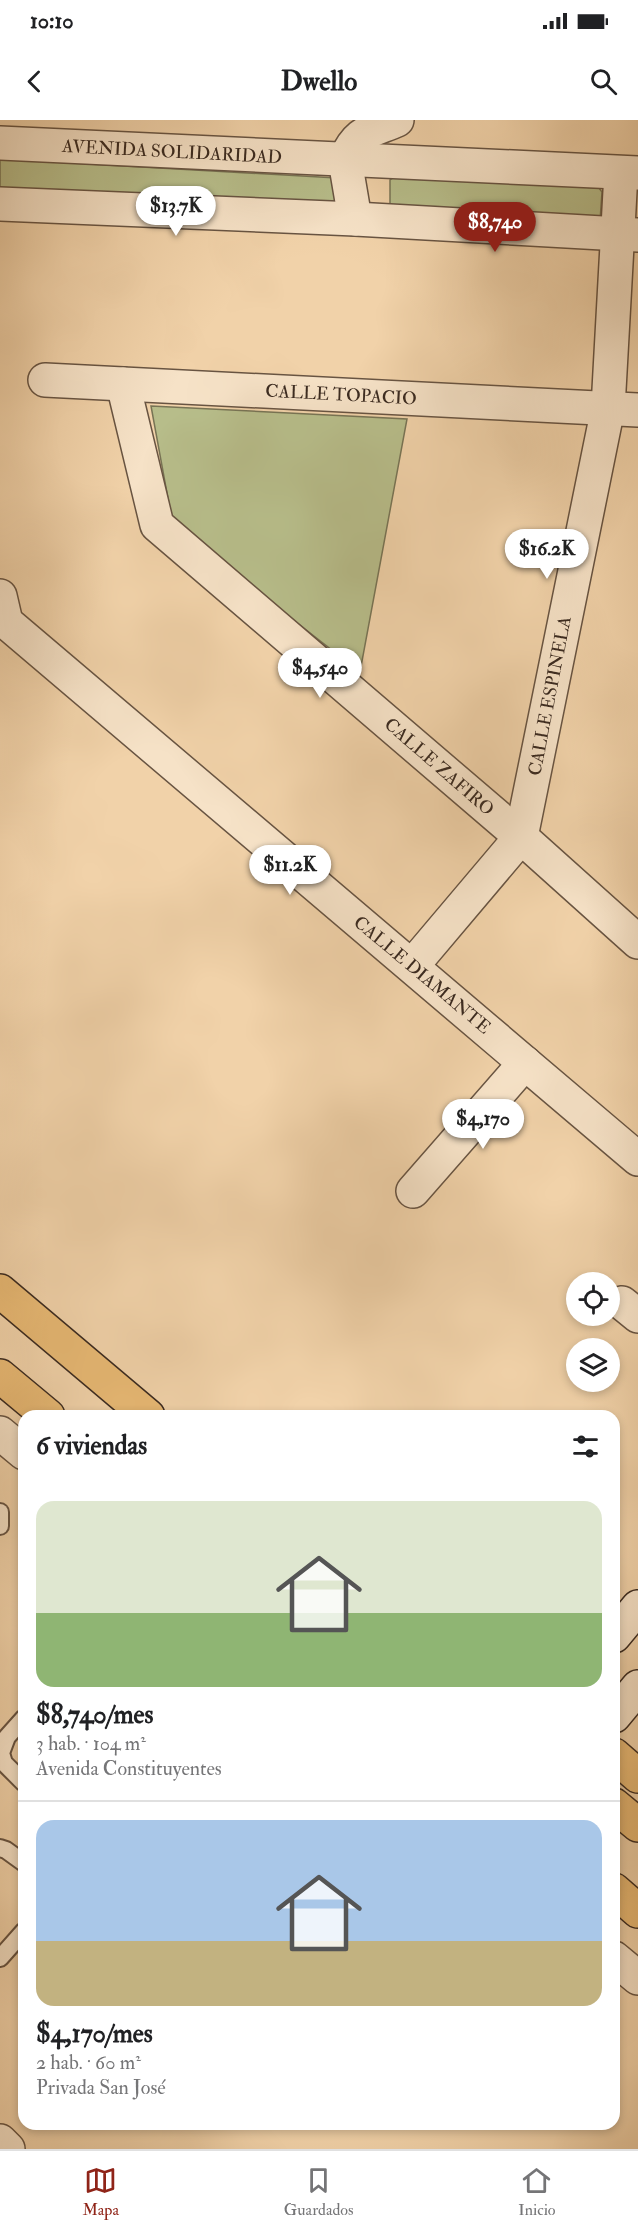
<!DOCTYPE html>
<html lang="es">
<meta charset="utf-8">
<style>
body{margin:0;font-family:"IM FELL Double Pica",serif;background:#f6f6f6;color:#202124;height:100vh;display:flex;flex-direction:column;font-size:22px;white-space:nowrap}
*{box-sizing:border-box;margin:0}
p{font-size:20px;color:#757577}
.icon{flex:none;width:33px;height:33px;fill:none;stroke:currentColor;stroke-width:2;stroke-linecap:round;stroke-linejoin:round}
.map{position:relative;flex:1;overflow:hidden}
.side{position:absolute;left:18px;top:1290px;width:602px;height:720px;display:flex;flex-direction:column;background:#fff;border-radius:18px;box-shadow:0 3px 9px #0003}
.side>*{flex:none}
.controls{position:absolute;left:566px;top:1152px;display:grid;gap:12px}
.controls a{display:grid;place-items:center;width:54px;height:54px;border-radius:50%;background:#fff;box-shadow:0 3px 9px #0003;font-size:30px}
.price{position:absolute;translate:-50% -51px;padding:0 14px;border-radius:21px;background:#fff;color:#222;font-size:20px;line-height:39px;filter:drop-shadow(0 2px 3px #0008)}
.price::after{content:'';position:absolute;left:50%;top:36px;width:18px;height:14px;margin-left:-9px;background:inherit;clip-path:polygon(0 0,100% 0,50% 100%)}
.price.selected{background:#8f2418;color:#fff}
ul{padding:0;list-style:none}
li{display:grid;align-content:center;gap:12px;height:318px;padding:0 18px}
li+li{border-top:2px solid #e0e0e0}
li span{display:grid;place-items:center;height:186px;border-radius:18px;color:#555}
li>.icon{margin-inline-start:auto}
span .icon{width:108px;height:108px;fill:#fffc;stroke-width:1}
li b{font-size:26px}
h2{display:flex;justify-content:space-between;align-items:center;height:72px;padding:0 18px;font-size:26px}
.status{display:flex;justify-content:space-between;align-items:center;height:42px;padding:0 30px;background:#fff;direction:ltr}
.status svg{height:16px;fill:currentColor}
header{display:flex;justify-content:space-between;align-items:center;height:78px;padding:0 18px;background:#fff;font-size:27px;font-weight:700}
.tab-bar{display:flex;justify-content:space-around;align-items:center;height:84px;border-top:2px solid #e0e0e0;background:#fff;font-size:16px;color:#757577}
.tab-bar a{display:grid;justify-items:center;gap:3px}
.tab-bar .selected{color:#8f2418}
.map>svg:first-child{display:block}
.green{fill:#b7bd8a;stroke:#787455;stroke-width:1.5}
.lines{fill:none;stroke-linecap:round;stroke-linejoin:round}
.lane-casing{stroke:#685442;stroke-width:20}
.street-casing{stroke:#685442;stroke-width:36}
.secondary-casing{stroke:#3a2a20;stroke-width:36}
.primary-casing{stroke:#3a2a20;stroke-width:36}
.highway-casing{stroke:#3a2a20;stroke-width:36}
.lane{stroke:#f6e2c7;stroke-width:16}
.street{stroke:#f6e2c7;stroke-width:33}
.secondary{stroke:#f6e2c7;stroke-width:33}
.primary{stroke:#e8b974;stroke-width:33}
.highway{stroke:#e8b974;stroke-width:33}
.labels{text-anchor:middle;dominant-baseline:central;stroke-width:6;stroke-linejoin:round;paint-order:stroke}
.street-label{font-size:18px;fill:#3a2a20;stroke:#f6e2c7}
</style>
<div class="status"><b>10:10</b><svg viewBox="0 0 49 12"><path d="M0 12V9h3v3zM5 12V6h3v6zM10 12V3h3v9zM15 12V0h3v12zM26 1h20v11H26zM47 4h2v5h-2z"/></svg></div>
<header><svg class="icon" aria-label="back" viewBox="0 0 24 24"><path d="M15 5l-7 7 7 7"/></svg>Dwello<svg class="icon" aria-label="search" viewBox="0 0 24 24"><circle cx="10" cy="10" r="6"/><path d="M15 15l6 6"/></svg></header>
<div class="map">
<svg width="638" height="2029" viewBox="0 0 638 2029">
<rect width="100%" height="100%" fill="#f1d2a9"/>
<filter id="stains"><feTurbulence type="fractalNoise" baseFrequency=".00333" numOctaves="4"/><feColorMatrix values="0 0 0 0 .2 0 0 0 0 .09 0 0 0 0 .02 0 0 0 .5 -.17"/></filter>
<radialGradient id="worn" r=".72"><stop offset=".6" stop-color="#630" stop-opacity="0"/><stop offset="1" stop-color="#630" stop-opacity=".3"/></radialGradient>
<!-- green -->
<g class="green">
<polygon points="0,39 337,58 337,86 0,70"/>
<polygon points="396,56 599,68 602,72 600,101 390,88 390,60"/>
<polygon points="151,286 407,299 360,552 205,431 171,395"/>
</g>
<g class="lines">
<!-- lane casing -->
<g class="lane-casing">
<g id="lane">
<polyline points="0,1392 0,1406"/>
<polyline points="24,1598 7,1617 1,1633 4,1643 24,1663"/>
<polyline points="0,1728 6,1730 24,1743"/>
<polyline points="0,1838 24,1811"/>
</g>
</g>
<!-- street casing -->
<g class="street-casing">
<g id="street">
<polyline points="0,23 638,53"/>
<path d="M345,40C357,11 369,12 397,0"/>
<polyline points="345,40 355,99"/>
<polyline points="0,84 355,99 638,115"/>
<polyline points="45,260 638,290"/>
<polyline points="123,264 157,405 521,717 638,822"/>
<polyline points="0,476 6,502 638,1039"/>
<polyline points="412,846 521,717 608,288 621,53"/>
<polyline points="413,1071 525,943"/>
<polyline points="622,1183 638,1196"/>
<polyline points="0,1313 24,1333"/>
<polyline points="614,1838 638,1858"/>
<polyline points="0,2021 8,2029"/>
</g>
</g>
<!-- secondary casing -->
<g class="secondary-casing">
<g id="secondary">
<polyline points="614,1516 638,1487"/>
<polyline points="614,1596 638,1567"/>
</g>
</g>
<!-- primary casing -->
<g class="primary-casing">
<g id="primary">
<polyline points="0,1171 148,1296"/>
<polyline points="0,1256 48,1296"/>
<polyline points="614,1685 638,1705"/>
<polyline points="614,1770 638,1791"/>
</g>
</g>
<!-- highway casing -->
<g class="highway-casing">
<polyline id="highway" points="614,1635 638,1656"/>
</g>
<!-- lane -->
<use href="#lane" class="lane"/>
<!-- street -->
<use href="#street" class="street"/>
<!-- secondary -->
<use href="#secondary" class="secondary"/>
<!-- primary -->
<use href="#primary" class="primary"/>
<!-- highway -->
<use href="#highway" class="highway"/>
</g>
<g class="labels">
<!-- street labels -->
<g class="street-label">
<text transform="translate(172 32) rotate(3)">AVENIDA SOLIDARIDAD</text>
<text transform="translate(341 275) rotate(3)">CALLE TOPACIO</text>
<text transform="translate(550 576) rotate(-79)">CALLE ESPINELA</text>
<text transform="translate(439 647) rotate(41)">CALLE ZAFIRO</text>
<text transform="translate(422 855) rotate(40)">CALLE DIAMANTE</text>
</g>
</g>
<rect width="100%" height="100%" filter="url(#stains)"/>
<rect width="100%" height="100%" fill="url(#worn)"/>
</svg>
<div class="controls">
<a><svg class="icon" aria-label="locate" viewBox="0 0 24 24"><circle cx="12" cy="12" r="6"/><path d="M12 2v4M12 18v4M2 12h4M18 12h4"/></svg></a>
<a><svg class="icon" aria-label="layers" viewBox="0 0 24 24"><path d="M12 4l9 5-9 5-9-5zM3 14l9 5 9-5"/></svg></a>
</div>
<b class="price" style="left:176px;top:117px">$13.7K</b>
<b class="price selected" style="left:495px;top:133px">$8,740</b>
<b class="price" style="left:547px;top:460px">$16.2K</b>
<b class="price" style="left:320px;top:579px">$4,540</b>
<b class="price" style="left:290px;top:776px">$11.2K</b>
<b class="price" style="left:483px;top:1030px">$4,170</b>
<section class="side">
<h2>6 viviendas<svg class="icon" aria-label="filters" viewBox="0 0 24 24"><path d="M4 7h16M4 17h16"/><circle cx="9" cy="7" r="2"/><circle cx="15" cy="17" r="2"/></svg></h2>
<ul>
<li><span style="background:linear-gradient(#dfe7d0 60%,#8fb573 0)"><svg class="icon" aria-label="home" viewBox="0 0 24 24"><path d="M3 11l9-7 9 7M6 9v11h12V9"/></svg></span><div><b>$8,740/mes</b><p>3 hab. · 104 m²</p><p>Avenida Constituyentes</p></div></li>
<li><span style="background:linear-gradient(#a9c7e8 65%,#c2b280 0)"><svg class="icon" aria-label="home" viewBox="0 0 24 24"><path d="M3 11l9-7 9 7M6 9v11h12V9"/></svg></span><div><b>$4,170/mes</b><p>2 hab. · 60 m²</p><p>Privada San José</p></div></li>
</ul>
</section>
</div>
<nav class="tab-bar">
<a class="selected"><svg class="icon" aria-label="map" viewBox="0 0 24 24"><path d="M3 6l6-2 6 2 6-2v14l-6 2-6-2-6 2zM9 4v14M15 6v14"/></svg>Mapa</a>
<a><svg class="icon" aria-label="saved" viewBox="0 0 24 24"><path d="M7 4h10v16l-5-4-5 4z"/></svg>Guardados</a>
<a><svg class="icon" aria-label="home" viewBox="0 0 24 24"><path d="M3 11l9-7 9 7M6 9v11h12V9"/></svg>Inicio</a>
</nav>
